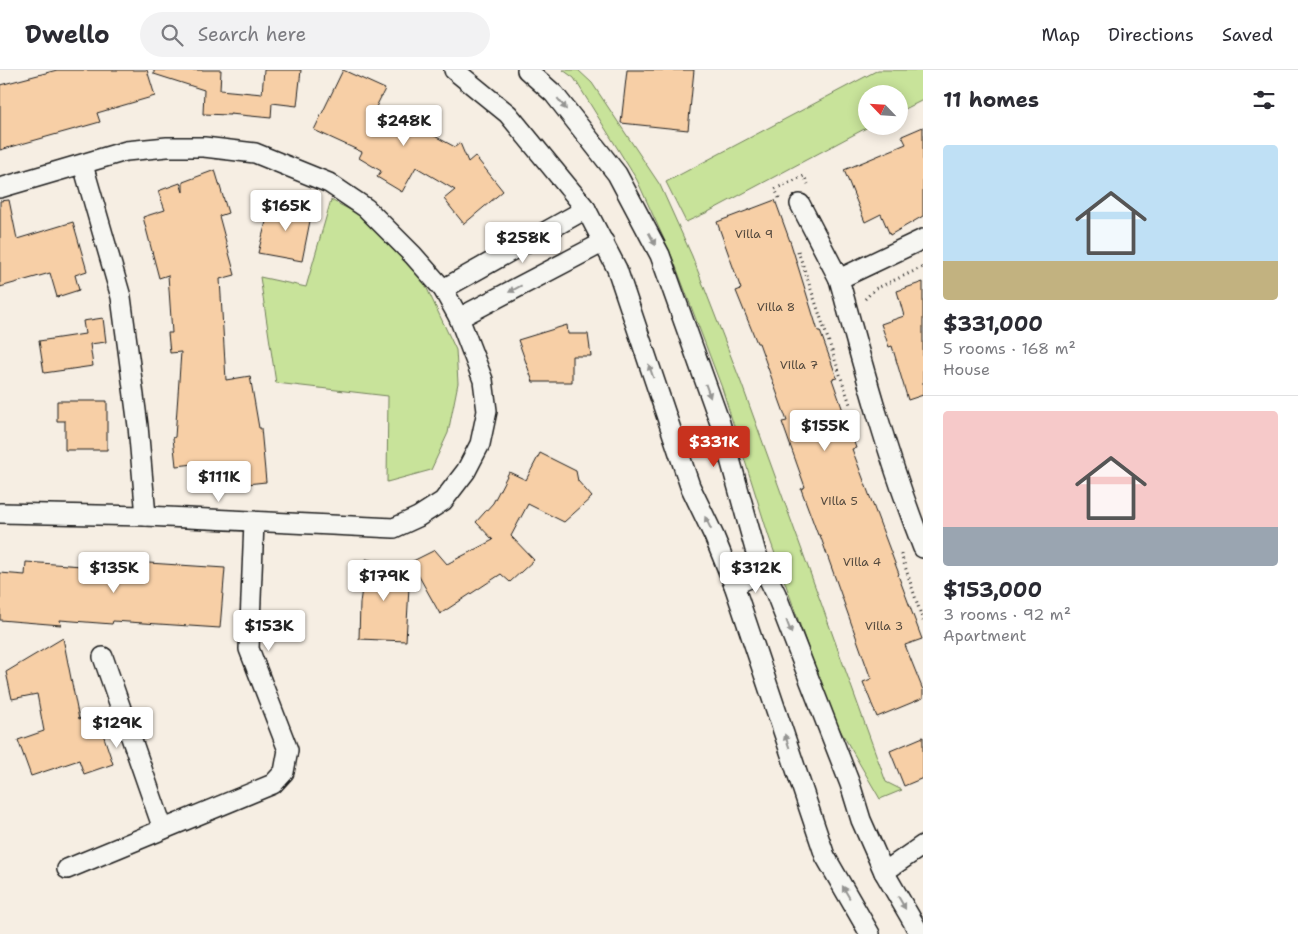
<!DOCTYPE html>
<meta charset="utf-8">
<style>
body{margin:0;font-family:"Shantell Sans",sans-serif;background:#f2f2f3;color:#2b2b33;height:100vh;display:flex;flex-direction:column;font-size:19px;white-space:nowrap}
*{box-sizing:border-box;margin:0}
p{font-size:16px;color:#7c7c81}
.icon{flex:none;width:28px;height:28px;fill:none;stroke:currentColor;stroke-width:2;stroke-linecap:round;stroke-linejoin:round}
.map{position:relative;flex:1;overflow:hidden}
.panel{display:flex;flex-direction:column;background:#fff;width:375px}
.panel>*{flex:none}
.needle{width:32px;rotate:295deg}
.tools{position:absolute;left:858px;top:15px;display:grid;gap:10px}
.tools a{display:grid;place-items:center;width:50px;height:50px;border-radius:50%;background:#fff;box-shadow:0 2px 12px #0003;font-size:25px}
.price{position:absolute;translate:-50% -42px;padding:0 11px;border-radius:5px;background:#fff;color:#222;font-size:16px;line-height:32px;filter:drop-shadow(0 1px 2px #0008)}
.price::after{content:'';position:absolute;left:50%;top:30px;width:15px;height:11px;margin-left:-8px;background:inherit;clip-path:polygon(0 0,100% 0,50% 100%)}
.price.on{background:#c8321e;color:#fff}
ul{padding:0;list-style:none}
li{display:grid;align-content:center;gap:10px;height:265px;padding:0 20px}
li+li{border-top:1px solid #e1e1e2}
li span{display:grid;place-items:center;height:155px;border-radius:5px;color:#555}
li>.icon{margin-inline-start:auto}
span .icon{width:90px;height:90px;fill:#fffc;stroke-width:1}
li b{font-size:21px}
h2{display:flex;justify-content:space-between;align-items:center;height:60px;padding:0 20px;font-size:21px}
header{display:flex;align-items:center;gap:30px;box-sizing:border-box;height:70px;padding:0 25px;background:#fff;border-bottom:1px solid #e1e1e2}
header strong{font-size:24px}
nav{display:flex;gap:28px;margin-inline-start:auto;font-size:18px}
.search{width:350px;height:45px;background:#f2f2f3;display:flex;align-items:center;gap:12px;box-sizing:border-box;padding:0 18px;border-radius:28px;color:#7c7c81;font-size:19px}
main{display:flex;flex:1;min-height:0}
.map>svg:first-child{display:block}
.green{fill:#c8e39a;stroke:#72805b}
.building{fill:#f7cfa6;stroke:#1c1c1c}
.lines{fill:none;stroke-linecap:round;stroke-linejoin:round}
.street-casing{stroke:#1c1c1c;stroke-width:22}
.path{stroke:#1c1c1c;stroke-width:3;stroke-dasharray:1 4;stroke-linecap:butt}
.street{stroke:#f6f6f2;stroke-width:19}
.oneway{fill:#949492}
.labels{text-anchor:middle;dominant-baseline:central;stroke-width:4.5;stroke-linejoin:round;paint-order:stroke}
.number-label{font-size:12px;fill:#53493e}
</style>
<header>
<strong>Dwello</strong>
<div class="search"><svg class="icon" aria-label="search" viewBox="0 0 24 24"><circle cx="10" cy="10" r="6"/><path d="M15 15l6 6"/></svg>Search here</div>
<nav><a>Map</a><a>Directions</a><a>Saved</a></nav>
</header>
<main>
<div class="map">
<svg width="923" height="864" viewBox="0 0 923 864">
<rect width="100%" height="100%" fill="#f6eee3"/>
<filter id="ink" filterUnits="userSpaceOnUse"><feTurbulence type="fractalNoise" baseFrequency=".02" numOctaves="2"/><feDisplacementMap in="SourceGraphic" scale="10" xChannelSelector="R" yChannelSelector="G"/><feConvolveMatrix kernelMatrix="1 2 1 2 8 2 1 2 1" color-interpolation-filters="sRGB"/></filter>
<g filter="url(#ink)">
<!-- green -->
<g class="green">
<polygon points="563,0 578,0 592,13 660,115 692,186 742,315 886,712 902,720 880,729 832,646 769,467 722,318 673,189 637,110 574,8"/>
<polygon points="878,0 923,0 923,30 899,42 899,24 866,24 866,56 870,56 708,142 686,152 666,112"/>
<polygon points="331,130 358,144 423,210 456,280 458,313 448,363 431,400 387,412 388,326 276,313 260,207 306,217"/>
</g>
<!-- building -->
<g class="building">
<polygon points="57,0 147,0 155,26 97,43 100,52 0,80 0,15"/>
<polygon points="154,0 221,0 220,20 262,24 264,0 301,0 297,36 272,33 271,48 230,44 230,45 203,44 204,20 154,4"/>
<polygon points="343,0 385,19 373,43 400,58 415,45 429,63 455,77 460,73 468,92 475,86 503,121 464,154 444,129 455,120 416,97 402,122 377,107 381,101 359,88 362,82 314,60"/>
<polygon points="627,0 694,0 688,60 621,53"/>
<polygon points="923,57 923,146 890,165 881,144 865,152 844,100 906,74 902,66"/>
<polygon points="215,100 228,143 219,146 235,205 220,209 226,310 250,306 259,358 261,358 266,412 207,418 204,393 176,396 173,368 175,367 181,282 170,283 168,263 172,263 168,205 159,208 143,147 165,140 158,121 180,113 183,122 183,112"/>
<polygon points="9,130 17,169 73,152 87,201 75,205 79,220 57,227 50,203 0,217 0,131"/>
<polygon points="775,130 791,174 818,261 820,261 837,308 832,309 856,378 852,379 899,504 898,505 922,569 905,575 923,620 923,628 877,647 863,612 871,609 820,465 818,465 801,419 805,417 782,352 787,351 759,273 757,273 736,221 741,219 717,152"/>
<polygon points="271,132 312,141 302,191 258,183"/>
<polygon points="923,212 923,325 908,330 892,276 889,277 881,254 904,246 897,221"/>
<polygon points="103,248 106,272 90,274 93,296 44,303 39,271 85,264 83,251"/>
<polygon points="567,255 568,264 588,264 591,286 572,286 572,312 533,312 518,270"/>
<polygon points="57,331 107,331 107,380 65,380 65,351 57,351"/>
<polygon points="540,383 576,401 578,411 592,427 564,452 528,434 511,466 534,490 510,512 501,504 440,544 411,492 435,480 447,494 493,470 476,452 493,433 509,402 526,410"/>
<polygon points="366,489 410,499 406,571 359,569 360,533"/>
<polygon points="82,491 133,495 133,492 225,498 220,558 113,551 112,554 60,550 61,555 0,550 0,503 25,505 26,492 82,496"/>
<polygon points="63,568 79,649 96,643 113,694 84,704 79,690 31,706 18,670 44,661 37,624 12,629 6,602"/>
<polygon points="923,667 923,708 904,716 890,681"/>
</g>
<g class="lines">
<!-- street casing -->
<g class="street-casing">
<g id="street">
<polyline points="454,0 508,44 586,139 617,199 690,416 714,466 734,515 825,786 870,864"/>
<polyline points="527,0 554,24 617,104 660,185 720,353 756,483 776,524 850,714 861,750 884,802 920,864"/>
<polyline points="83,95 121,227 138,356 146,446"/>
<polyline points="0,118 126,81 167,77 204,77 255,83 329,113 366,138 413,185 443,219 459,248 483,310 487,341 480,374 466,401 443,431 418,447 394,458 146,446 0,443"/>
<polyline points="800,134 839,209"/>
<path d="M923,169L839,209C864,301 888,389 923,478"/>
<polyline points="443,219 586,139"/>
<polyline points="459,248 604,172"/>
<polyline points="734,515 765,501"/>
<polyline points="103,587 163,759"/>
<polyline points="67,799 273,714 284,702 288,680 249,579 254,452"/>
<polyline points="884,802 923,775"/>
</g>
</g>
<!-- path -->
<g class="path">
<polyline points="779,128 775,119 804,106 808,114"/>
<polyline points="798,181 850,334"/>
<polyline points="865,229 875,219 923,197"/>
<polyline points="901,484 923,551"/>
</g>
<!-- street -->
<use href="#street" class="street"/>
</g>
<!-- one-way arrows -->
<defs><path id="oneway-solid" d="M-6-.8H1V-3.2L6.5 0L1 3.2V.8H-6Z" transform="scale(1.25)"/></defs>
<g class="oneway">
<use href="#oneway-solid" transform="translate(562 34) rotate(52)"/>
<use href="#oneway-solid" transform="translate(652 169) rotate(62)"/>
<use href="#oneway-solid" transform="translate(515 219) rotate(152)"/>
<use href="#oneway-solid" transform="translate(651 301) rotate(-109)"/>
<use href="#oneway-solid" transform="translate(708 321) rotate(70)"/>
<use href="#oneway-solid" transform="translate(708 453) rotate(-116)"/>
<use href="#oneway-solid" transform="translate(789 557) rotate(69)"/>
<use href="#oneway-solid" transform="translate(787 671) rotate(-109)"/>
<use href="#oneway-solid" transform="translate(846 822) rotate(-120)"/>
<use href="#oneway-solid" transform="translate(902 833) rotate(60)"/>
</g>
</g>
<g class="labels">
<!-- number labels -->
<g class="number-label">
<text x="754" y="164">Villa 9</text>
<text x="776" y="237">Villa 8</text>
<text x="799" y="295">Villa 7</text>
<text x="839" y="431">Villa 5</text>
<text x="862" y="492">Villa 4</text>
<text x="884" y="556">Villa 3</text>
</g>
</g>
</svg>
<div class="tools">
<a><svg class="needle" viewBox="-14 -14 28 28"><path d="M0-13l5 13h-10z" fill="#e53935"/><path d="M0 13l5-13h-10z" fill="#7c7c81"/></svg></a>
</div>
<b class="price" style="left:404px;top:77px">$248K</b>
<b class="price" style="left:286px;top:162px">$165K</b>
<b class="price" style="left:523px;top:194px">$258K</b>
<b class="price" style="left:825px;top:382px">$155K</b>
<b class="price on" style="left:714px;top:398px">$331K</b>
<b class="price" style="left:219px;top:433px">$111K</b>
<b class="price" style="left:114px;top:524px">$135K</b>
<b class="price" style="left:756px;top:524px">$312K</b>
<b class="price" style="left:384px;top:532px">$179K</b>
<b class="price" style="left:269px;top:582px">$153K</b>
<b class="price" style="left:117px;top:679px">$129K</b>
</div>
<section class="panel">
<h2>11 homes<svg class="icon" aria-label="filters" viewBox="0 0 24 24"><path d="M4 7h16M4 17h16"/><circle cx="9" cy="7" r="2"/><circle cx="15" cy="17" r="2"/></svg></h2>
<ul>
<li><span style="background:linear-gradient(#bfe0f5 75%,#c2b280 0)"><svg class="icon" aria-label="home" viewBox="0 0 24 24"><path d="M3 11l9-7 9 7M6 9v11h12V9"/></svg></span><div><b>$331,000</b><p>5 rooms · 168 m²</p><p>House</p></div></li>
<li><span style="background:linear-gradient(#f6c9c9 75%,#9aa5b1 0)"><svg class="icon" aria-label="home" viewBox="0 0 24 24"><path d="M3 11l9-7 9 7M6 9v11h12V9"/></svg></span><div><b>$153,000</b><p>3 rooms · 92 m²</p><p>Apartment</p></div></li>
</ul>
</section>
</main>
